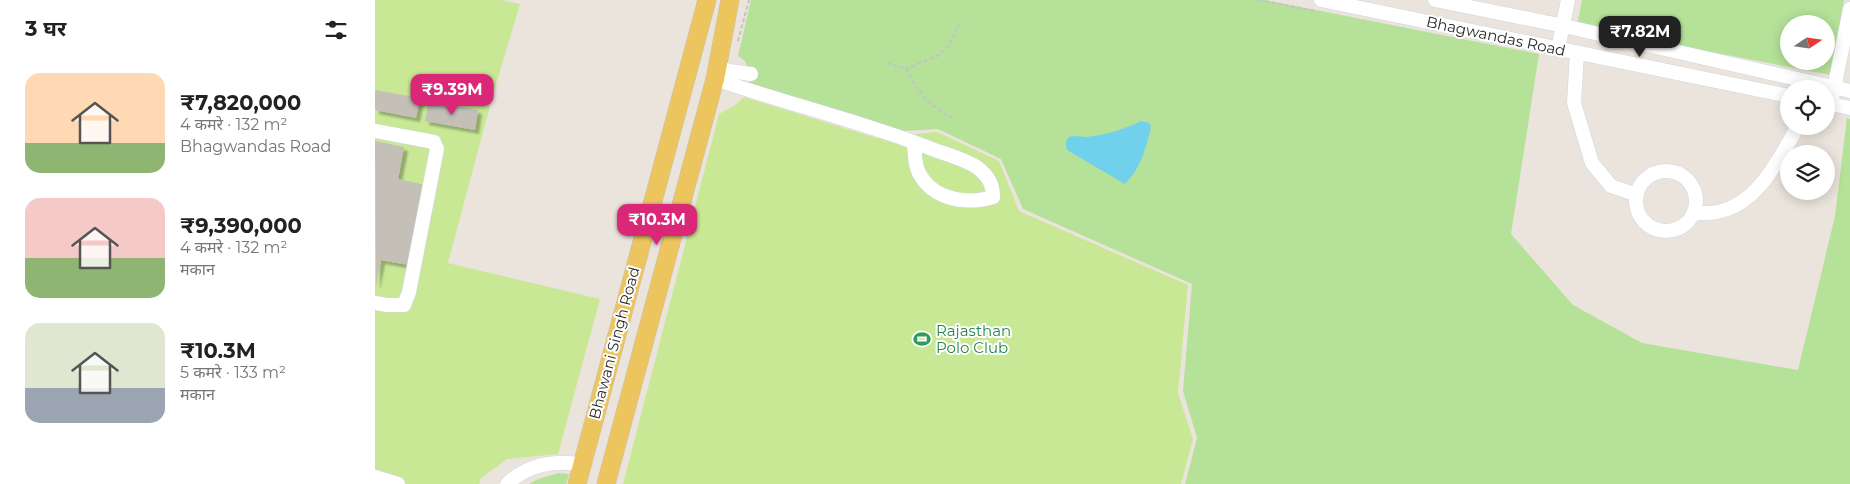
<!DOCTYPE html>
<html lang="hi">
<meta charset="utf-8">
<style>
body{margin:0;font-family:Montserrat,"Noto Sans Devanagari",sans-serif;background:#f6f6f6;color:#222;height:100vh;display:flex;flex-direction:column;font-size:19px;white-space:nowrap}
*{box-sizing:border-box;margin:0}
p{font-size:16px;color:#767676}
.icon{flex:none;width:28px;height:28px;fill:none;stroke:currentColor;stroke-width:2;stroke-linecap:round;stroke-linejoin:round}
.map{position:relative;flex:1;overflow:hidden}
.panel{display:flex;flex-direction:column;background:#fff;width:375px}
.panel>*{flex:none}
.needle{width:32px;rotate:77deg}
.tools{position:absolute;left:1405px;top:15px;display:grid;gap:10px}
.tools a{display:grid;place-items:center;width:55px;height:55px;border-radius:50%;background:#fff;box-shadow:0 2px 12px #0003;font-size:25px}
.price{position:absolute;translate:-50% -42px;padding:0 11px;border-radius:10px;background:#db2777;color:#fff;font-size:16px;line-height:32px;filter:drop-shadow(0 1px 2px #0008)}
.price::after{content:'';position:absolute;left:50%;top:30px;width:15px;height:11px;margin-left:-8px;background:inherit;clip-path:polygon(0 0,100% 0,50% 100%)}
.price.on{background:#222;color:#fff}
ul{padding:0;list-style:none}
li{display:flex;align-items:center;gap:15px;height:125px;padding:0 25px}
li span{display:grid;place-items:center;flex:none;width:140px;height:100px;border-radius:15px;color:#555}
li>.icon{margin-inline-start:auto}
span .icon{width:60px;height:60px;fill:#fffc;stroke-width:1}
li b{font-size:21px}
h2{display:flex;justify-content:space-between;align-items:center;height:60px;padding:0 25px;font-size:21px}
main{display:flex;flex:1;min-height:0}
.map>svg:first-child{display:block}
.green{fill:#b5e199;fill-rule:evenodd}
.pitch{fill:#c9e895}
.water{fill:#71d1ec}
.building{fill:#c4bfb7;filter:url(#shadow)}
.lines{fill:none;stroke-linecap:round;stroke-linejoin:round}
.minor-casing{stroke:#d1d5e2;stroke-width:15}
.major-casing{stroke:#c3c3c3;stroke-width:19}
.path{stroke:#c3c3c3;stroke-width:2;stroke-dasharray:4 2.5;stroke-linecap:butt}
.minor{stroke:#fff;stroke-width:14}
.major{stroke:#edc55f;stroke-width:18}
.labels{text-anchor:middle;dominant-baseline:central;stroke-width:4;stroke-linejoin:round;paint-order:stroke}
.street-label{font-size:15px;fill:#2a2a2a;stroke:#fff}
.leisure-label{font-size:15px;fill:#27864d;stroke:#fff;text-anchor:start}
</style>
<main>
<section class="panel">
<h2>3 घर<svg class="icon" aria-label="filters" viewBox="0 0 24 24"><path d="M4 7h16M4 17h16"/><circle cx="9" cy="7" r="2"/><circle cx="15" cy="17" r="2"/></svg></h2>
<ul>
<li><span style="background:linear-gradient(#ffd9b3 70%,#8fb573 0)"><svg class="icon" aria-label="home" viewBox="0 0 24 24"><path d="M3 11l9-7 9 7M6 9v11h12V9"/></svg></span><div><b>₹7,820,000</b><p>4 कमरे · 132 m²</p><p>Bhagwandas Road</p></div></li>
<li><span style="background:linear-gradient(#f6c9c9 60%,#8fb573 0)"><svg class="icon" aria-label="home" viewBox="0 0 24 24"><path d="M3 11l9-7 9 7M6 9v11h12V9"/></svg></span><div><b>₹9,390,000</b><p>4 कमरे · 132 m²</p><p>मकान</p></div></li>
<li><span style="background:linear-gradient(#dfe7d0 65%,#9aa5b1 0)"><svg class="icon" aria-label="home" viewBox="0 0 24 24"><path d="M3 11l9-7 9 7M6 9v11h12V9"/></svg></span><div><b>₹10.3M</b><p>5 कमरे · 133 m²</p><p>मकान</p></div></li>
</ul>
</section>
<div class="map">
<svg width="1475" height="484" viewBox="0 0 1475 484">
<defs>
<filter id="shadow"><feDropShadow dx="4" dy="4" stdDeviation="1" flood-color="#0004"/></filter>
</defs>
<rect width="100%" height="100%" fill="#ebe4dc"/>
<!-- green -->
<g class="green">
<polygon points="376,0 890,0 1164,54 1136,234 1198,305 1267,343 1423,370 1460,216 1472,118 1475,119 1475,484 810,484 822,438 808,391 817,284 648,209 626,159 563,129 529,131 374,83 376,76 370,61 363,56"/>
<path d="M1207,0H1469L1455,75L1202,26ZM1414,24H1451V61H1414Z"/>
<polygon points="184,473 194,474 191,484 154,484 163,479"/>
</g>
<!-- pitch -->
<g class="pitch">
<polygon points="0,0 126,0 145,4 119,91 73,263 225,299 183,454 132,459 106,478 104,484 0,484"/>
<polygon points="369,97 501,138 562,132 624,161 644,211 813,285 803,393 818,439 806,484 248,484 344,114 360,105"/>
</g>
<!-- water -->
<path class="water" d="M766,121L774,123L776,127C771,148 766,168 750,184L692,150C691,146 690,142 693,138C696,135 708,137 712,137C730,135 751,129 766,121Z"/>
<!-- building -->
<g class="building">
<polygon points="0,90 45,98 41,118 0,110"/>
<polygon points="54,101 103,110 100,130 50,121"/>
<polygon points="0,141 29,147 23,179 55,186 39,266 6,260 1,286"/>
</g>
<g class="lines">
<!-- minor casing -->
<g class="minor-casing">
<g id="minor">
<polyline points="946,0 1414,96"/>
<polyline points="1060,0 1189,26 1475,91"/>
<polyline points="1183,49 1193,0"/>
<polyline points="1202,53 1199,103 1217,163 1236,186 1262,195"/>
<polyline points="342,67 354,71 376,74"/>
<path d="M340,79C412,104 486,121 557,149C570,154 592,160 603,168C613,176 618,184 618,197C592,205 558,200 544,173C539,164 540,152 539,142"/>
<polyline points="1451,103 1475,108"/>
<polyline points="1456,104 1475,9"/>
<polyline points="0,131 59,142 62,149 34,292 29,305 12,305 0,303"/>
<circle cx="1291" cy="201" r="30"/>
<path d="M1319,213C1328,213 1338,214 1346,211C1384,202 1405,157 1423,126"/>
<polyline points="0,477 23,484"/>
<path d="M132,484C152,465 180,459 207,465"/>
</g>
</g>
<!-- major casing -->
<g class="major-casing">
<g id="major">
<polyline points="202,484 332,0"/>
<polyline points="231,484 340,79 355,0"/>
</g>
</g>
<!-- path -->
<g class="path">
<polyline points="884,0 941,11"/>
<polyline points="363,41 374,0"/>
<polyline points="512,63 531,69 564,55 574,45 586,21"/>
<path d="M531,69C542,91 557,109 580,119"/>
</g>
<!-- minor -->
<use href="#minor" class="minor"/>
<!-- major -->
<use href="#major" class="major"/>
</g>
<!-- icons -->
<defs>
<g id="stadium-bare" transform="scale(1.35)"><path d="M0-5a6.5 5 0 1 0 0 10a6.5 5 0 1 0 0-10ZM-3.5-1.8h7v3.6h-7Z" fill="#2e9e5b" stroke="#fff" stroke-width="2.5" paint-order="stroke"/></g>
</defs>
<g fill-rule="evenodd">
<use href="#stadium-bare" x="547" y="339"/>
</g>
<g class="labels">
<!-- street labels -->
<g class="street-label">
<text transform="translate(1121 36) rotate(12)">Bhagwandas Road</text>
<text transform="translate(239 343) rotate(-75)">Bhawani Singh Road</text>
</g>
<!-- leisure labels -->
<g class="leisure-label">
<text x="561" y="330">Rajasthan<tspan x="561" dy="17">Polo Club</tspan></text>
</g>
</g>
</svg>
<div class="tools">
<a><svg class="needle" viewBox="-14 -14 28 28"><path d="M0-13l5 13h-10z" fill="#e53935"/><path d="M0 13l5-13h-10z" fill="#767676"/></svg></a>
<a><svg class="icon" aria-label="locate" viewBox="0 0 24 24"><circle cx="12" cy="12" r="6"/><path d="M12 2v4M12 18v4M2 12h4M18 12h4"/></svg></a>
<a><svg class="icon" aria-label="layers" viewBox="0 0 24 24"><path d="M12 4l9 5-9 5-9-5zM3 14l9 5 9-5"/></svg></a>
</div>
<b class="price on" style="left:1265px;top:58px">₹7.82M</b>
<b class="price" style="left:77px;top:116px">₹9.39M</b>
<b class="price" style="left:282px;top:246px">₹10.3M</b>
</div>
</main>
